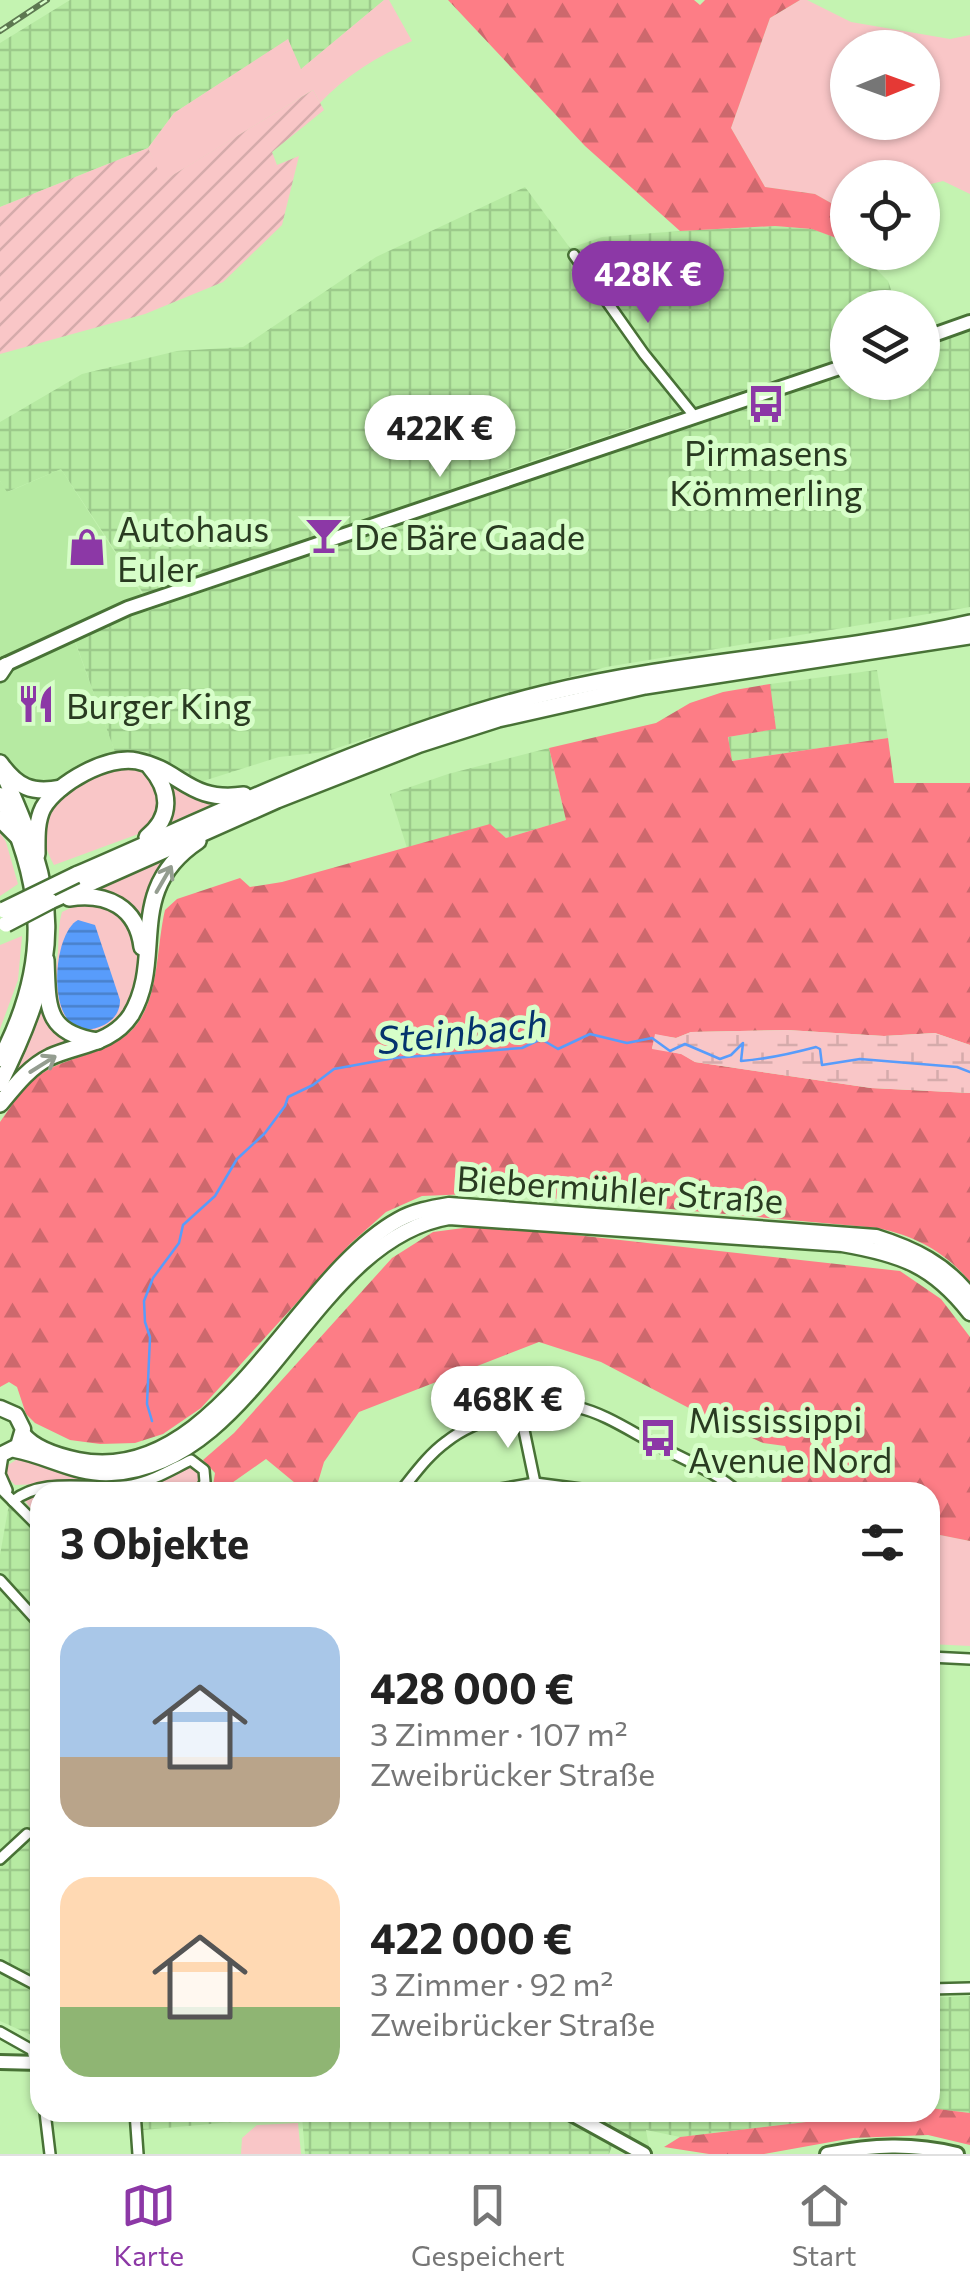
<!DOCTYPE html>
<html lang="de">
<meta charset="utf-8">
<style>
body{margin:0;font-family:Commissioner,sans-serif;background:#f6f6f6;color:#222;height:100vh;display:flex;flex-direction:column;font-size:38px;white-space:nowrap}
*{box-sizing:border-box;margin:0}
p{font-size:32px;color:#767676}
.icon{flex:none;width:55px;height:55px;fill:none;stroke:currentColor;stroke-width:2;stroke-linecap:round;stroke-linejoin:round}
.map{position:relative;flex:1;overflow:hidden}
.side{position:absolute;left:30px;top:1482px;width:910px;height:640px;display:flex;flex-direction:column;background:#fff;border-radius:30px;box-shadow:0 2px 8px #0004}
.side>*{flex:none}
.needle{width:65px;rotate:89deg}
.buttons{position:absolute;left:830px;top:30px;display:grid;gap:20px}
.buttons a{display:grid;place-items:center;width:110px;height:110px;border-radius:50%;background:#fff;box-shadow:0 2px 8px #0004;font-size:50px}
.price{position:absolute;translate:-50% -85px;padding:0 22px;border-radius:35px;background:#fff;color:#222;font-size:32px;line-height:65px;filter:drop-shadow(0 2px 5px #0008)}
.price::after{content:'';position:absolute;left:50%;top:60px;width:30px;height:22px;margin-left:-15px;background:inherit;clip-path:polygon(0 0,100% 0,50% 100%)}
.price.selected{background:#8c38a6;color:#fff}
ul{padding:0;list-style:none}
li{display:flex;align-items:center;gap:30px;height:250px;padding:0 30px}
li span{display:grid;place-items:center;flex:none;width:280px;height:200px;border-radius:30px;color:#555}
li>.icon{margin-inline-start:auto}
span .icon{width:120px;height:120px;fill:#fffc;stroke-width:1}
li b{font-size:42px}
h2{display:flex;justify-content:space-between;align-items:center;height:120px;padding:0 30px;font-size:42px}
.tabs{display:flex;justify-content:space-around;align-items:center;height:140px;border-top:2px solid #e0e0e0;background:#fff;font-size:28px;color:#767676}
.tabs a{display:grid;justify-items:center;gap:5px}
.tabs .selected{color:#8c38a6}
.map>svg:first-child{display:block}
.built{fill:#b6eaa2}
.industrial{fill:url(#industrial-grid)}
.grass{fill:#f9c6c7;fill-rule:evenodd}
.forest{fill:url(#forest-firs)}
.wetland{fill:url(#wetland-marsh)}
.garden{fill:url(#garden-furrows)}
.water{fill:url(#water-rules)}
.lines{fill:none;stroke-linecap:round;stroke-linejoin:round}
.stream{stroke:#589cfb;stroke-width:2.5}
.street-casing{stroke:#487236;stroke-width:14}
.secondary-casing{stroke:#487236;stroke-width:18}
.primary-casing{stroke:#487236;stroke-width:19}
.highway-casing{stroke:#487236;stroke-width:20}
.street{stroke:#fff;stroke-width:9}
.secondary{stroke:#fff;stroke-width:12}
.primary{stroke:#fff;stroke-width:14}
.highway{stroke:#fff;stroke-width:15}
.rail-casing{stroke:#5d7851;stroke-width:6}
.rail{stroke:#d7fec9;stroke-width:2.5;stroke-dasharray:8;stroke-linecap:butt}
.highway-bridge-casing{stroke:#487236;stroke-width:20;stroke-linecap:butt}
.highway-bridge{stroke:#fff;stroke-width:15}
.oneway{stroke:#949d90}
.labels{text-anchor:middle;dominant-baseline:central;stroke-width:10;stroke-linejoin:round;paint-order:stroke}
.poi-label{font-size:35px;fill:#293b21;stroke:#d7fec9;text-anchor:start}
.street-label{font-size:35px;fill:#293b21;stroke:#d7fec9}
.water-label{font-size:38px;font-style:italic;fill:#04336d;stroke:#d7fec9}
</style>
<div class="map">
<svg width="970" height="2154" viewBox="0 0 970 2154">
<defs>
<pattern id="industrial-grid" width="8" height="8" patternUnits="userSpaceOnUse" patternTransform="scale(2.5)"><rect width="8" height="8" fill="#b6eaa2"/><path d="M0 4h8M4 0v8" fill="none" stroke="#9cca8b"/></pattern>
<pattern id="forest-firs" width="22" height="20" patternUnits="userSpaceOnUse" patternTransform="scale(2.5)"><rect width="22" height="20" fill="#fd7d86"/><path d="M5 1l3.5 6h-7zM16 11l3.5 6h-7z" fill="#cd686d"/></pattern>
<pattern id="wetland-marsh" width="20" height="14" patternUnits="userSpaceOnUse" patternTransform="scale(2.5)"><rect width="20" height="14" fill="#f9c6c7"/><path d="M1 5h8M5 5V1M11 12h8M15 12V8" fill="none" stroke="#d5abab"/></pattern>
<pattern id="garden-furrows" width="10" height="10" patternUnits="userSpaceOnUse" patternTransform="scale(2.5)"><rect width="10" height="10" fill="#f9c6c7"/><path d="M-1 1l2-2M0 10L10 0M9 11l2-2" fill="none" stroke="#d5abab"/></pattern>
<pattern id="water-rules" width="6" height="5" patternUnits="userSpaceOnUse" patternTransform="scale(2.5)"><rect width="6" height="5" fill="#589cfb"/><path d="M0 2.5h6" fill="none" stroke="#4980cb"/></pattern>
</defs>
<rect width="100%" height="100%" fill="#c4f3b1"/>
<!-- built -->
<polygon class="built" points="61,469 152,610 75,642 115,752 0,808 0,481 8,492"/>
<!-- industrial -->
<g class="industrial">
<polygon points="70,0 384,0 300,70 288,40 174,113 148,148 0,207 0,43"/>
<polygon points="525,187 570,248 602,237 680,231 775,226 813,229 847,242 848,252 860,253 888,281 897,307 848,308 847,356 552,454 145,596 61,469 7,492 0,481 0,422 82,374 177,351 243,347 376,257"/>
<polygon points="970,330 970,607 606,667 474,703 325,752 279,757 194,784 155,757 132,751 115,752 75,641 113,623 847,372 848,382 922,382 923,346"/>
<polygon points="877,670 888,738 731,761 728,737 775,729 770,684"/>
<polygon points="549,748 566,820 506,838 490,825 407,848 390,794 448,774"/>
<polygon points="9,1504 40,1537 40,2039 0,2021 0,1555"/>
<polygon points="970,1996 970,2113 930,2108 930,1998"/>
<polygon points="141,2113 882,2113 680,2137 646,2130 649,2147 613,2144 609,2154 305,2154 302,2116 143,2130"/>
</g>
<!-- grass -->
<g class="grass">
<path d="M384,0H389L412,41C378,56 345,76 320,103L313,90L162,182L148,148L174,113L288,39L301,69Z"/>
<path d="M800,0H807L851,22L950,39L970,35V194L943,181L923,186L922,178H848L847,212L815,194L765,187L731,128L770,18ZM848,48H922V122H848Z"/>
<path d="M123,768C164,771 174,810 141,833L54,865C22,809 74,778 123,768Z"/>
<polygon points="165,778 184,793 215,803 165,825"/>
<polygon points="0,833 6,842 18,884 0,896"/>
<path d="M171,856L143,930C131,904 121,894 93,891Z"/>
<path d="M100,902L128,919C131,928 136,939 137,949C142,985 125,1038 81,1031C71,1029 61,1022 58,1012C50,992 56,971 58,951C59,938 58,925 62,912L77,905Z"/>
<polygon points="22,936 18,980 0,1029 0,945"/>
<polygon points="42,1004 57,1032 80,1044 2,1092 31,1036"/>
<path d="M19,1458C35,1461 50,1468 65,1473C94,1481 126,1478 154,1473L127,1481L15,1485L5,1475L8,1465Z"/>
<polygon points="193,1466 199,1470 199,1479 191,1492 40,1492 40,1520 25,1501 38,1491 115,1491 151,1485 182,1468"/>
<polygon points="930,1533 970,1541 970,1646 930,1644"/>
<polygon points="298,2123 301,2154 241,2154 242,2138 257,2125"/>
</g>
<!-- forest -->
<g class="forest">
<polygon points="448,0 694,0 700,5 705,0 800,0 770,18 731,128 765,187 815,194 847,212 847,242 812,229 775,226 680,231 585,146"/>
<path d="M770,684L776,729L728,737L732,761L888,738L894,783H970V1045L935,1033L884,1036L787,1030L691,1032L676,1038L656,1035L652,1048L682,1054L695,1062L871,1088L970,1093V1282C946,1252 915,1236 878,1228L494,1193L422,1196L386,1212L350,1244L201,1408L163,1434L135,1443L100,1444L70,1440L35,1423L26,1414L17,1387L9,1382L0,1387V1122C12,1105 23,1087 41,1074C74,1052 119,1055 141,1018C159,988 157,943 165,910L177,899L240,878L250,887L282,882L490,824L506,838L566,820L549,748L656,723L690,703L723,692Z"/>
<polygon points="486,1225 900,1271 941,1299 970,1337 970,1541 930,1533 930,1492 779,1492 788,1454 785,1446 763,1443 708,1418 601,1362 539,1342 359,1412 324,1462 315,1492 306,1492 266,1459 219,1492 212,1492 215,1473 203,1460 234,1433 392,1258 433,1232"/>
<polygon points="930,2108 970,2113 970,2145 928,2135 853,2138 764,2154 709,2154 664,2147 680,2137 882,2113 930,2112"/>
</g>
<!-- wetland -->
<polygon class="wetland" points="787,1030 884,1036 935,1033 970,1045 970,1093 871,1088 695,1062 681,1054 652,1049 655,1034 676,1038 691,1032"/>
<!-- garden -->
<polygon class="garden" points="313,90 324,110 272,152 277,165 299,156 282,225 223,282 145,314 0,354 0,207 148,148 163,181"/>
<!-- water -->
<path class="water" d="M78,920L95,925L120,1000C120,1011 115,1019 104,1025C44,1054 49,935 78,920Z"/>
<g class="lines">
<!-- stream -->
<path class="stream" d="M152,1421L147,1404L150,1337L145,1322L144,1301L153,1278L179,1243L183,1225L215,1196L237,1159L265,1133L285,1106L288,1097L313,1085L334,1069L394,1058L522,1048L541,1039L558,1049L590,1034L627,1043L652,1038L670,1051L685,1044L720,1059L731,1055L743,1043L741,1061C768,1059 790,1054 816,1047L820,1049L822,1065L860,1059L957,1067L970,1072"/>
<!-- street casing -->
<g class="street-casing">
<g id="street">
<polyline points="574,255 644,354 695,417"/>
<polyline points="520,1411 535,1483"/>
<polyline points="3,1455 0,1474 7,1490"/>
<polyline points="0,1488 40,1528"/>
<path d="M400,1492C414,1475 428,1455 446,1442C473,1420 542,1398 576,1407C605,1413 633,1433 659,1446C685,1460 716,1472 738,1492"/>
<polyline points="483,1492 535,1483 604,1492"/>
<path d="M13,1501C45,1475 94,1492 132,1485C153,1481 172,1469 191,1460L204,1470L205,1482L200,1492"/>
<polyline points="0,1580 40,1624"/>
<polyline points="930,1657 970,1659"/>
<polyline points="0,1859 27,1834"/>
<polyline points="0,1966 40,1987"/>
<polyline points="930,1989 970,1988"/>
<polyline points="0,2032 32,2050 40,2084"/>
<polyline points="45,2112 50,2154"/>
<polyline points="135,2112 138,2154"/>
</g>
</g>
<!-- secondary casing -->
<g class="secondary-casing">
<g id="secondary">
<polyline points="922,339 970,322"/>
<polyline points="0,667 128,608 848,365"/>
<polyline points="0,2062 40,2063"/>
<polyline points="568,2112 644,2154"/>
<path d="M827,2154C872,2145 912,2143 957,2154"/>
</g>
</g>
<!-- primary casing -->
<g class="primary-casing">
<g id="primary">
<polyline points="0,674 6,665"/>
<path d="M0,795C46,889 49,966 0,1059"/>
<path d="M0,1084C65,954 61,897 0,767"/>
<polyline points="0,1408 16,1415 23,1429 18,1446 0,1455"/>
<path d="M23,1434C35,1449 59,1456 78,1460C216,1488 295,1277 398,1220C414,1211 431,1208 449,1205L876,1237C914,1249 945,1264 970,1296"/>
<path d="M15,1450C48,1456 76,1475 111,1473C260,1465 311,1240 449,1217L842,1244C900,1254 933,1265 970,1313"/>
</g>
</g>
<!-- highway casing -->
<g class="highway-casing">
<g id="highway">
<path d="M0,763C17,787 32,794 61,788"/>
<polyline points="0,819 20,839"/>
<path d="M147,837C172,817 171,791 150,767"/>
<path d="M37,854C37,839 36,822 43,808C57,783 108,755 137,761C182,770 188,803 244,795"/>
<path d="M76,875C229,809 380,734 543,694C683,660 829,655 970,623"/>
<path d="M69,898C107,892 137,907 142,947"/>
<polyline points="50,901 277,800 420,744 498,719 645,686 970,636"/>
<path d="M46,960C48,1006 44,1033 98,1041"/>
<polyline points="0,1056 4,1052"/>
<path d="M0,1104C14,1087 29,1067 50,1057C79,1044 112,1044 131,1015C166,957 123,891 198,841"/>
</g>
</g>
<!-- street -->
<use href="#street" class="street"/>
<!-- secondary -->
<use href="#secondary" class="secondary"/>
<!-- primary -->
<use href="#primary" class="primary"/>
<!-- highway -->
<use href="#highway" class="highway"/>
<!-- rail casing -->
<g class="rail-casing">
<polyline id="rail" points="0,31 47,0"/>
</g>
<!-- rail -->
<use href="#rail" class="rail"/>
<!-- highway-bridge casing -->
<g class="highway-bridge-casing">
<g id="highway-bridge">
<polyline points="4,910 76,875"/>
<polyline points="6,924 50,901"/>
</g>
</g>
<!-- highway-bridge -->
<use href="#highway-bridge" class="highway-bridge"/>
</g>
<!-- one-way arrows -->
<defs><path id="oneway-shaft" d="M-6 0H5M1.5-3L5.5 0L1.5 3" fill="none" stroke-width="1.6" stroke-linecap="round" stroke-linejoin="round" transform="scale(2.5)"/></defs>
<g class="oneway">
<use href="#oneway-shaft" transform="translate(164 879) rotate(-60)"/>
<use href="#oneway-shaft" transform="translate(43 1064) rotate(-32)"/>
</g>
<!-- icons -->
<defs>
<g id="bus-bare" transform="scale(3)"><path d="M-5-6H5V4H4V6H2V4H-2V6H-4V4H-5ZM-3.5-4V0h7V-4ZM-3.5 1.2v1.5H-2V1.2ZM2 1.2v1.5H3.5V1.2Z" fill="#8c38a6" stroke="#d7fec9" stroke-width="2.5" paint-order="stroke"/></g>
<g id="bar-bare" transform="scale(3)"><path d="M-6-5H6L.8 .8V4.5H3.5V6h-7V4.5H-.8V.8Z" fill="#8c38a6" stroke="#d7fec9" stroke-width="2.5" paint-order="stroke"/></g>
<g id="shop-bare" transform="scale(3)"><path d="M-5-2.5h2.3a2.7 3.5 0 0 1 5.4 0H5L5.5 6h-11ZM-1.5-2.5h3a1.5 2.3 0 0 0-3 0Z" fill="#8c38a6" stroke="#d7fec9" stroke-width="2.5" paint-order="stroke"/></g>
<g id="restaurant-bare" transform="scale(3)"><path d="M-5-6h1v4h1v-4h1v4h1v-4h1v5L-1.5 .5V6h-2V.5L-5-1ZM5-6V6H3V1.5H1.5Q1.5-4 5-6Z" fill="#8c38a6" stroke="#d7fec9" stroke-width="2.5" paint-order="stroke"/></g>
</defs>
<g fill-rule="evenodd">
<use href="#bus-bare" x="766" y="404"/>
<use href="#bar-bare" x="324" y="535"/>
<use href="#shop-bare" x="87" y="547"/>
<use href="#restaurant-bare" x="36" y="704"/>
<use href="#bus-bare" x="658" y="1438"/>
</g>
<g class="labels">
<!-- poi labels -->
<g class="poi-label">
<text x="766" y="451" text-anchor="middle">Pirmasens<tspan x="766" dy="40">Kömmerling</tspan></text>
<text x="117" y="527">Autohaus<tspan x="117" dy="40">Euler</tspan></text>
<text x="354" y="535">De Bäre Gaade</text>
<text x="66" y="704">Burger King</text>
<text x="688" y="1418">Mississippi<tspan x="688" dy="40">Avenue Nord</tspan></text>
</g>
<!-- street labels -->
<g class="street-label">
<text transform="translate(620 1188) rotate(4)">Biebermühler Straße</text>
</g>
<!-- water labels -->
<g class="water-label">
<text transform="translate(462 1030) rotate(-6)">Steinbach</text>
</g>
</g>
</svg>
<div class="buttons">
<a><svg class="needle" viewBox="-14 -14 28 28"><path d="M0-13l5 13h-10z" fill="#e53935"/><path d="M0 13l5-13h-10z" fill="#767676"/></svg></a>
<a><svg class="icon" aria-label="locate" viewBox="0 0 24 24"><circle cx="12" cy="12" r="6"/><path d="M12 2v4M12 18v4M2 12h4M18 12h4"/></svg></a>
<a><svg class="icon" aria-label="layers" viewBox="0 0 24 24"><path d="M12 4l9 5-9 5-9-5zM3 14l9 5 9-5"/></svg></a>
</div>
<b class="price selected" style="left:648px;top:326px">428K €</b>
<b class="price" style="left:440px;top:480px">422K €</b>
<b class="price" style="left:508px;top:1451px">468K €</b>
<section class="side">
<h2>3 Objekte<svg class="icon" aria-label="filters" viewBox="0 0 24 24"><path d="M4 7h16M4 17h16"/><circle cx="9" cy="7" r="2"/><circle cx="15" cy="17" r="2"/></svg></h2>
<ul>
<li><span style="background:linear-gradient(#a9c7e8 65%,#b9a48a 0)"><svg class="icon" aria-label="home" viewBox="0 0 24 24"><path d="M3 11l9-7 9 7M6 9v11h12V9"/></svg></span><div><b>428 000 €</b><p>3 Zimmer · 107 m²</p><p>Zweibrücker Straße</p></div></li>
<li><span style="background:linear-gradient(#ffd9b3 65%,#8fb573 0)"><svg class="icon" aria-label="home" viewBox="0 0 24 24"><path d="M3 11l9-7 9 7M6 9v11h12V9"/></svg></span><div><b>422 000 €</b><p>3 Zimmer · 92 m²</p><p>Zweibrücker Straße</p></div></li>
</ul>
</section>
</div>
<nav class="tabs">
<a class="selected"><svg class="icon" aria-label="map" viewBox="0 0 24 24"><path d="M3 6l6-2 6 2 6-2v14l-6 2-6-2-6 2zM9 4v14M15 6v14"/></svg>Karte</a>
<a><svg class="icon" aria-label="saved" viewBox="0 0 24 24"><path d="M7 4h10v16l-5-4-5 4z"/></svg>Gespeichert</a>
<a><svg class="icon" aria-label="home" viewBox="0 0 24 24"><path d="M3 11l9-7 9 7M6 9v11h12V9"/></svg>Start</a>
</nav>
